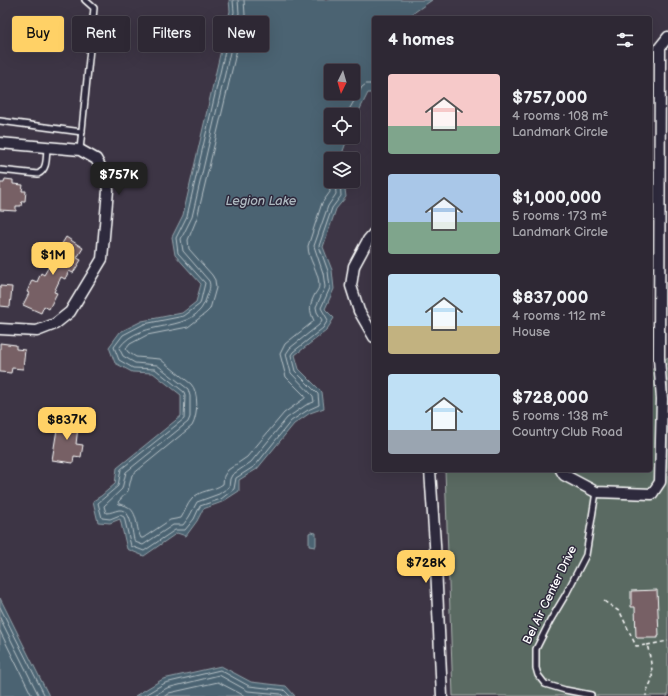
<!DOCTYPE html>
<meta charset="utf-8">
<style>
body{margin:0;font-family:"Balsamiq Sans",sans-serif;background:#3a3440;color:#f1f3f6;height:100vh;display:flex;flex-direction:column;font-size:15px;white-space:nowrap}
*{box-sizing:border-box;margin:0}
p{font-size:13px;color:#a7a6ac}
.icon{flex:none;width:22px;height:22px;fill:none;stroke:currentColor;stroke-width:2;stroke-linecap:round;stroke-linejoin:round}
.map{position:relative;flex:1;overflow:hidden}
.sheet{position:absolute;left:372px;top:16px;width:280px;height:456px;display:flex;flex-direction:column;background:#2e2834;border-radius:4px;box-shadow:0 4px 16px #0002,0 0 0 1px #49444f}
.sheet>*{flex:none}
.banner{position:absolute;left:12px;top:16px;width:300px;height:36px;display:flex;gap:8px}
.needle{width:26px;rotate:185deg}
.buttons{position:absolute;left:324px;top:64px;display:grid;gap:8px}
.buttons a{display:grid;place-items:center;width:36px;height:36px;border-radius:4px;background:#2e2834;box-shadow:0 4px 16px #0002,0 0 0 1px #49444f;font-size:20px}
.price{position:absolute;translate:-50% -34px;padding:0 9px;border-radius:8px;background:#ffd166;color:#111;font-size:13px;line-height:26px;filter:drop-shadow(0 1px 2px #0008)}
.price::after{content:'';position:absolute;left:50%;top:24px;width:12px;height:9px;margin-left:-6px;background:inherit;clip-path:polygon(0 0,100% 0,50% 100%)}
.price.selected{background:#222;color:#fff}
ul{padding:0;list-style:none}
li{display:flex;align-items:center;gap:12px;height:100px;padding:0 16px}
li span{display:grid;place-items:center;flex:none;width:112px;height:80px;border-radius:4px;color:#555}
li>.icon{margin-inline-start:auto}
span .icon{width:48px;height:48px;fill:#fffc;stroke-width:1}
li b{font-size:17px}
h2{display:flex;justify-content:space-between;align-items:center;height:48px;padding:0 16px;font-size:17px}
.pill{padding:0 14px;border-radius:4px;background:#2e2834;box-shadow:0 4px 16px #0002,0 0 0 1px #49444f;font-size:14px;line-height:36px}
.pill.selected{background:#ffd166;color:#111}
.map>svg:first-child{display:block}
.green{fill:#5a6a62;stroke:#acb4b0}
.water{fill:#4b6472;stroke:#93a2aa;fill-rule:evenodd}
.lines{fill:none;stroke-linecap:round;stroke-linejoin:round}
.shore{stroke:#b7c1c7;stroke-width:1}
.building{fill:#776165;stroke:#fff}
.lane-casing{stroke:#fff;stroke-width:8}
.street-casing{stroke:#fff;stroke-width:13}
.path{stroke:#fff;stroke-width:1.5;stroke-dasharray:4 3;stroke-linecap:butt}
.lane{stroke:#2f2a3d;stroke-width:5}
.street{stroke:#2f2a3d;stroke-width:10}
.labels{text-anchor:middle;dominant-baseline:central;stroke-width:3;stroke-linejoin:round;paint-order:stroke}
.street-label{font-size:12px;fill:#fff;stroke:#2f2a3d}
.water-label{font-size:13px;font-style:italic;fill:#aeb9c0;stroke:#2f2a3d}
</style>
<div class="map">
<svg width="668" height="696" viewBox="0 0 668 696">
<rect width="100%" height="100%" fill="#3d3545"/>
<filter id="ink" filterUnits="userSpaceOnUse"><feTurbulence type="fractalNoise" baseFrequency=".025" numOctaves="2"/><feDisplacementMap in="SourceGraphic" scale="8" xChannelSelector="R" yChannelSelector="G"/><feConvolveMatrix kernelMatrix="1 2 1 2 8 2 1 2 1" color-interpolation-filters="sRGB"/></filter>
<g filter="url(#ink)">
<!-- green -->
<polygon class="green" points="668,357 668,696 453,696 445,470 650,470 650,371"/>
<!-- water -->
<g class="water">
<path d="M229,0H432L412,14V18H374V93H368L353,123V115H331V137H348L343,151V159H331V181H344L346,197L336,209L323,247L332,270L334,289L325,309L334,318L326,331L295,355L299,369L322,392L324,408L310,413L294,424L257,469L239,480V491L222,502L203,509L197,521L186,536L177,533L144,556L127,549L120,519L110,523L98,522L93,501L101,496L115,484L117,468L181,416V395L153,373L132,372L115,363L109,347L120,332L142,321L182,313L196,302L201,284L175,255L172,237L183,215L230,11ZM331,71H353V93H331Z"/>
<polygon points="311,532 316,533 316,545 315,547 309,546 309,533"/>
<polygon points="0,598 49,696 0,696"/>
<polygon points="221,666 251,682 286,686 295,696 135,696 163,679"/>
</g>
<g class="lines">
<!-- shore -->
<g class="shore">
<polyline points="233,0 234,12 187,216 176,238 178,253 205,283 200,304 184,316 144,324 123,335 114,347 119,360 133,368 155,369 184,392 185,395 184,419 121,469 118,486 98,503 102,518 110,519 120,515 124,517 131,546 144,551 175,530 185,530 194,519 200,506 221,499 234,489 236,478 255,466 291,421 308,410 319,405 318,394 295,371 291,355 293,352 323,328 328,320 321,308 330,288 328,271 319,246 332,208 341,196 340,181"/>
<path d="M238,0L239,13L192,217L181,239L183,251L209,281C211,286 209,291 207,296C196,338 142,315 119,348L123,356L135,363L157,365L188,389L190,396V417L188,422L126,472L122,489L104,506L106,513C111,513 114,511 119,510C133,509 131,534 135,542L143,545L173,525H183L189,517L197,502L219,494L229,487L230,479L232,475L251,462L287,418L306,405L314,402L313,396L291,373L286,354L290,348L319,325L322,320L317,312L316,307L325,287L323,273L314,246L328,206L336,194L335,181"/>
<path d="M244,0L245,15L197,218L188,240L189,249L212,275L215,280L216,288L210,309L206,313L188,327L147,335L130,344L126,349L128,352L136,357L160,359L191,384C199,392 198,416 192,426L132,475L128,491L118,502L119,504C140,507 134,524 141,538H143L170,520L181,518C185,512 187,504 192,499C199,490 214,491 223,484L224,476L228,470L247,457L284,413L305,398V396L286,377L280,354L285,344L314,321C309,309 309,306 315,294C317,291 319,289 319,285C319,271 308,260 308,246L322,203L330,192L329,181L331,174"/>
<polyline points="346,115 362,87 366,84 374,84"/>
<polyline points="0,607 45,696"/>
<polyline points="0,618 39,696"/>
<polyline points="0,631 32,696"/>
<polyline points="143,696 165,683 220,670 249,686 284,690 290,696"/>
<polyline points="153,696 167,688 219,675 248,691 281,694 283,696"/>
<polyline points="165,696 169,693 218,682 245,696"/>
</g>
</g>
<!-- building -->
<g class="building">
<polygon points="5,179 13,180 13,184 23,185 22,191 26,191 25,201 22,201 21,206 16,206 16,211 0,210 0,183 4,183"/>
<polygon points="66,237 83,248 77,258 81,260 73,273 69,271 65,279 61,277 54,292 57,293 49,309 44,306 41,313 23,305 29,293 27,292 32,280 37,282 41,273 44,275 54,258 51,256 58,245 60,247"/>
<polygon points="0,286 12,287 10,307 0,306"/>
<polygon points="0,343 16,345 16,349 25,350 23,369 12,368 11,373 0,372"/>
<polygon points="59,417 79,419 76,444 83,445 81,457 74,456 73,463 52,460"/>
<polygon points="657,590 659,636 658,636 658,638 637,638 636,637 635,607 631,607 631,591"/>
</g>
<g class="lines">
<!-- lane casing -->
<g class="lane-casing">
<g id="lane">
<polyline points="0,121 82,132"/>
<polyline points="80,150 94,8 85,0"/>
<path d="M0,170L38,174C48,169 46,157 47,147"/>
<polyline points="591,695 565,690 545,684 538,675 536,668 536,649 550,621 566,594 586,555 596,492"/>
</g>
</g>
<!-- street casing -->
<g class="street-casing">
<g id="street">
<polyline points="0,143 80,150 96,159 105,175 108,190 102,259 70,312 55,324 37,331 0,329"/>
<polyline points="374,233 368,240 354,266 351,286 359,311 374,337"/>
<polyline points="430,470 435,544 442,696"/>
<polyline points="561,470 564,475 596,492 652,494 660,482 662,399 659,358 660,47 668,37"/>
</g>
</g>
<!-- path -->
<g class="path">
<path d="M604,601L620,612L636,646L647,645C649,650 653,672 652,678C651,685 646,689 646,696"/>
<polyline points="647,645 668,641"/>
</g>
<!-- lane -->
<use href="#lane" class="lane"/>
<!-- street -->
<use href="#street" class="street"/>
</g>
</g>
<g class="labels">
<!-- street labels -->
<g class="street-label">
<text transform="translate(550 595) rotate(-64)">Bel Air Center Drive</text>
</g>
<!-- water labels -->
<g class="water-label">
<text x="261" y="201">Legion Lake</text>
</g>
</g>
</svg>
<div class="buttons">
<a><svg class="needle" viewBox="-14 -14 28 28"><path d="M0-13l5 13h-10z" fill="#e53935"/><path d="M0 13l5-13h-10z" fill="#a7a6ac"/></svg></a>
<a><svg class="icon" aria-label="locate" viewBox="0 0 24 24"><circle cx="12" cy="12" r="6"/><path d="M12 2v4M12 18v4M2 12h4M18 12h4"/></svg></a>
<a><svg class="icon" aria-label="layers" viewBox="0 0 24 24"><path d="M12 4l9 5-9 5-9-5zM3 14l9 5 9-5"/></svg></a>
</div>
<b class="price selected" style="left:119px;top:196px">$757K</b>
<b class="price" style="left:53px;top:276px">$1M</b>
<b class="price" style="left:67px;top:441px">$837K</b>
<b class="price" style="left:426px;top:584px">$728K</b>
<div class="banner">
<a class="pill selected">Buy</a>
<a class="pill">Rent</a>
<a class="pill">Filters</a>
<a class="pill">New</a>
</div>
<section class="sheet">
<h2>4 homes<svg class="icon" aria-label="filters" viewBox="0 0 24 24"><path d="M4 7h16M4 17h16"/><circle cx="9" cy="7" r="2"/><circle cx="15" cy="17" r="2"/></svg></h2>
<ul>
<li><span style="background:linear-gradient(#f6c9c9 65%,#7fa58c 0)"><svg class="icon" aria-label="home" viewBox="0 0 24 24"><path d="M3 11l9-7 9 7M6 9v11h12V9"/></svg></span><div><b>$757,000</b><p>4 rooms · 108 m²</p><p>Landmark Circle</p></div></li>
<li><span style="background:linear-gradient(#a9c7e8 60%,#7fa58c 0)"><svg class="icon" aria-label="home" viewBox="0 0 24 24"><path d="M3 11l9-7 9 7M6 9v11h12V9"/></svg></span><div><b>$1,000,000</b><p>5 rooms · 173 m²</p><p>Landmark Circle</p></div></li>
<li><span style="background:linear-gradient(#bfe0f5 65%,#c2b280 0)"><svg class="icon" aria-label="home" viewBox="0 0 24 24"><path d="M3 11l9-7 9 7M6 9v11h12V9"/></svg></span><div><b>$837,000</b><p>4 rooms · 112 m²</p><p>House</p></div></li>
<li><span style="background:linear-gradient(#bfe0f5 70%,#9aa5b1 0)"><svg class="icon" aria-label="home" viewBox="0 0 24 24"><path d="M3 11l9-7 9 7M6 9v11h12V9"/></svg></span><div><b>$728,000</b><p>5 rooms · 138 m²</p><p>Country Club Road</p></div></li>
</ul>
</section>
</div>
